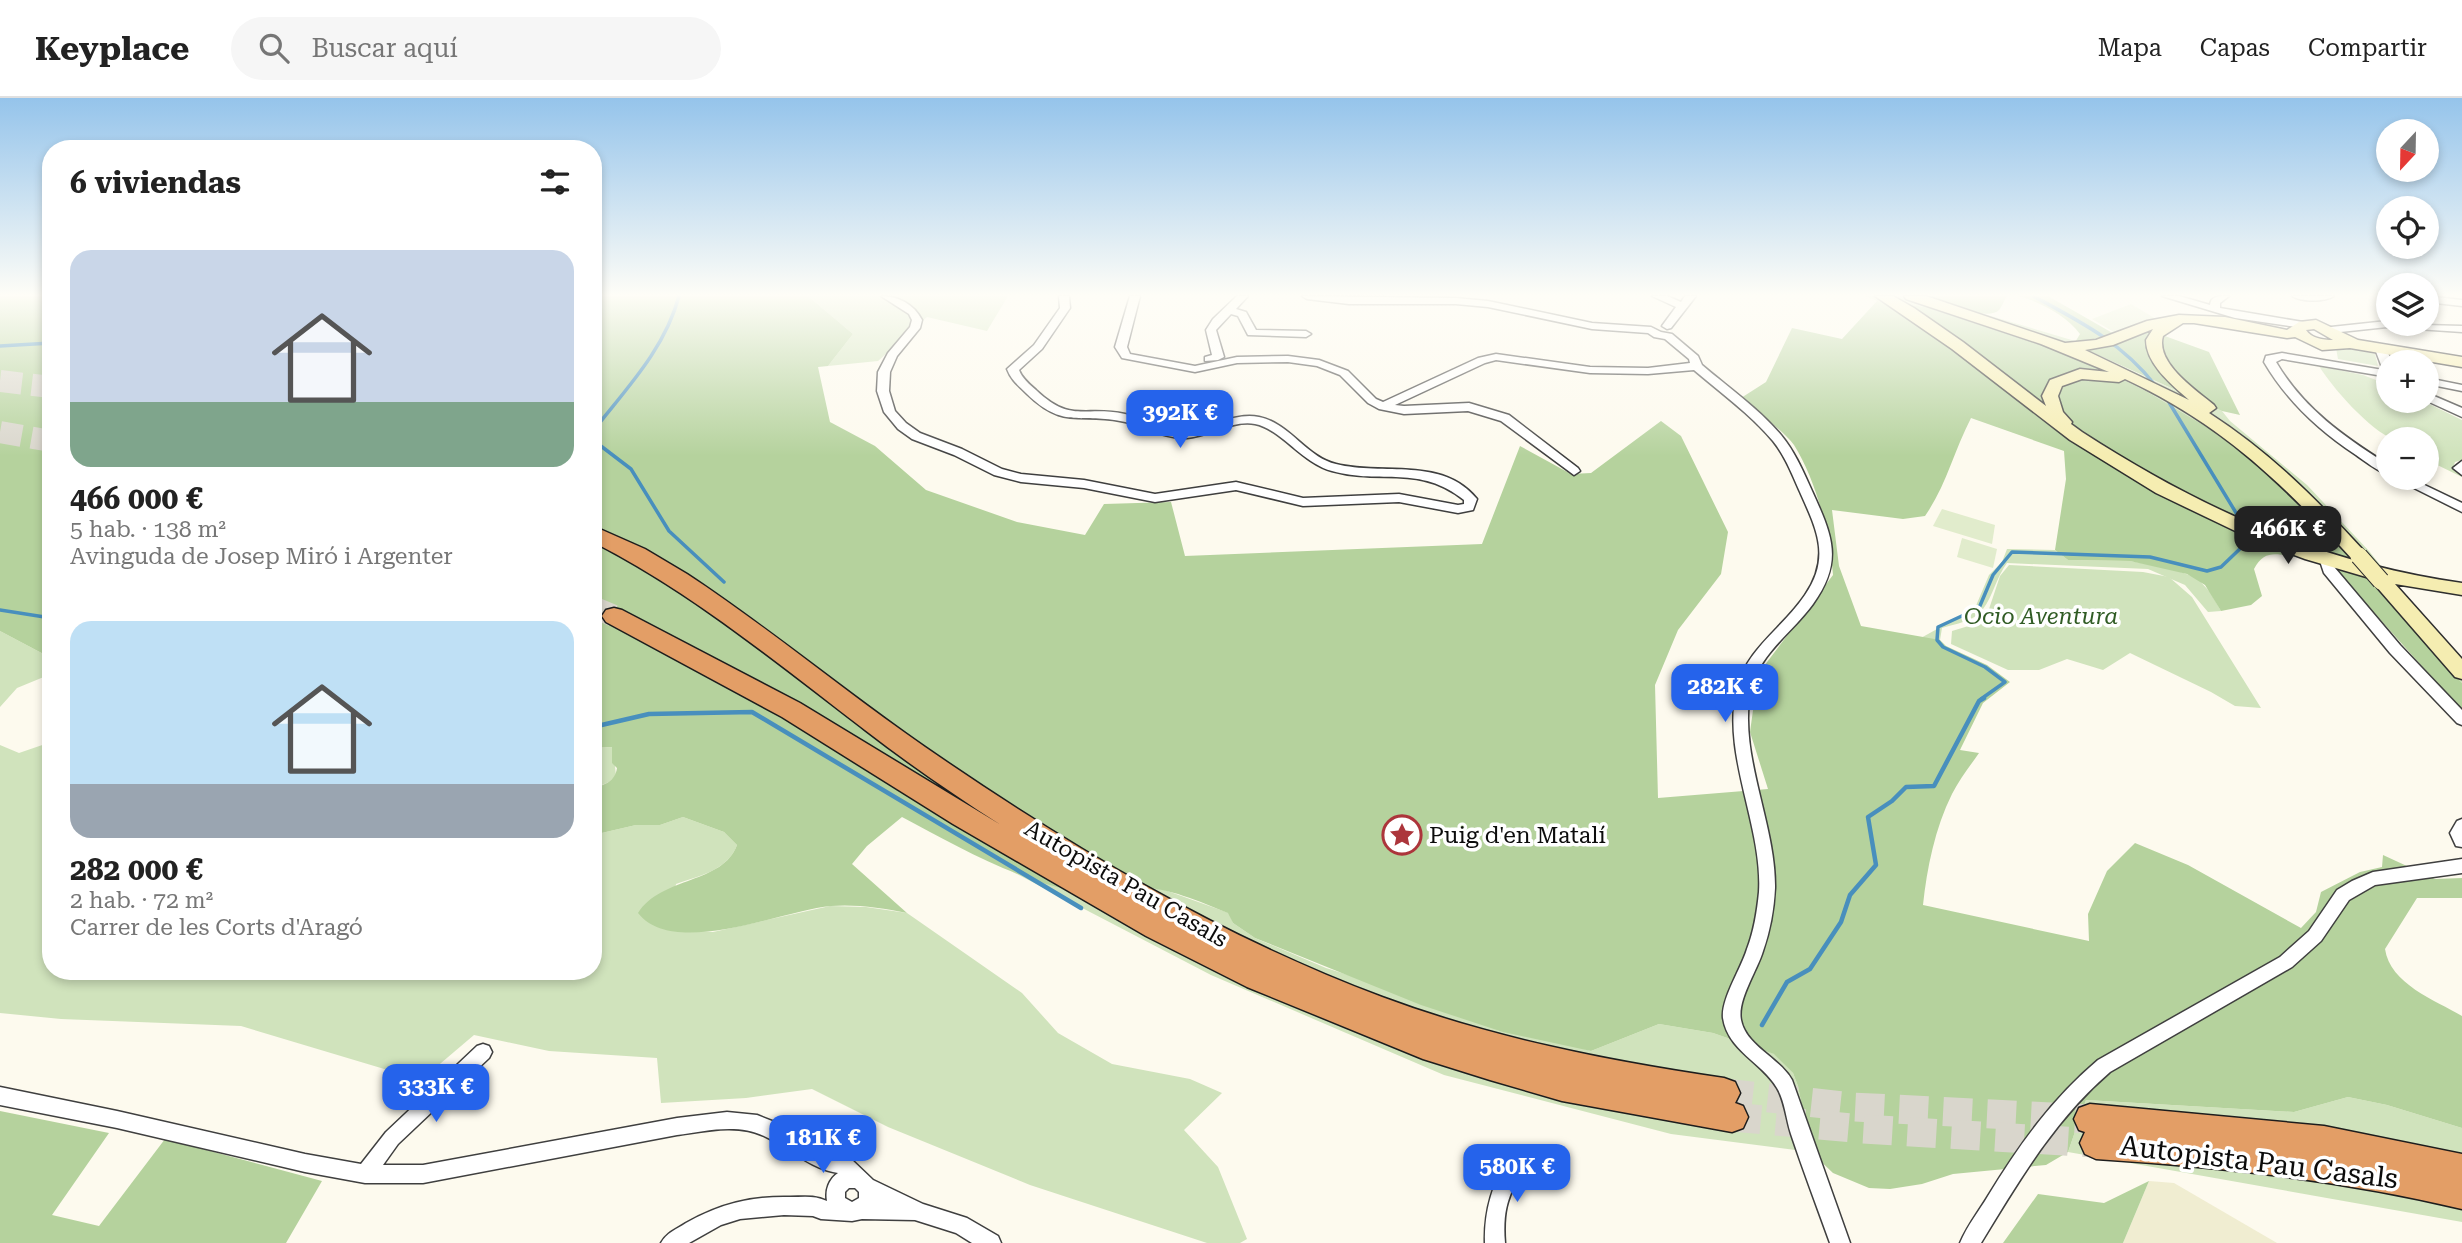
<!DOCTYPE html>
<html lang="es">
<meta charset="utf-8">
<style>
body{margin:0;font-family:"Roboto Serif",serif;background:#f6f6f6;color:#222;height:100vh;display:flex;flex-direction:column;font-size:26px;white-space:nowrap}
*{box-sizing:border-box;margin:0}
p{font-size:23px;color:#767676}
.icon{flex:none;width:38px;height:38px;fill:none;stroke:currentColor;stroke-width:2;stroke-linecap:round;stroke-linejoin:round}
.map{position:relative;flex:1;overflow:hidden}
.side{position:absolute;left:42px;top:42px;width:560px;height:840px;display:flex;flex-direction:column;background:#fff;border-radius:28px;box-shadow:0 4px 10px #0003}
.side>*{flex:none}
.needle{width:46px;rotate:202deg}
.controls{position:absolute;left:2376px;top:21px;display:grid;gap:14px}
.controls a{display:grid;place-items:center;width:63px;height:63px;border-radius:50%;background:#fff;box-shadow:0 4px 10px #0003;font-size:35px}
.price{position:absolute;translate:-50% -60px;padding:0 16px;border-radius:14px;background:#2563eb;color:#fff;font-size:23px;line-height:46px;filter:drop-shadow(0 2px 4px #0008)}
.price::after{content:'';position:absolute;left:50%;top:42px;width:21px;height:16px;margin-left:-10px;background:inherit;clip-path:polygon(0 0,100% 0,50% 100%)}
.price.on{background:#222;color:#fff}
ul{padding:0;list-style:none}
li{display:grid;align-content:center;gap:14px;height:371px;padding:0 28px}
li span{display:grid;place-items:center;height:217px;border-radius:21px;color:#555}
li>.icon{margin-inline-start:auto}
span .icon{width:126px;height:126px;fill:#fffc;stroke-width:1}
li b{font-size:30px}
h2{display:flex;justify-content:space-between;align-items:center;height:84px;padding:0 28px;font-size:30px}
header{display:flex;align-items:center;gap:42px;box-sizing:border-box;height:98px;padding:0 35px;background:#fff;border-bottom:2px solid #e0e0e0}
header strong{font-size:33px}
nav{display:flex;gap:38px;margin-inline-start:auto;font-size:24px}
.search{width:490px;height:63px;background:#f6f6f6;display:flex;align-items:center;gap:18px;box-sizing:border-box;padding:0 24px;border-radius:38px;color:#767676;font-size:26px}
.map>svg:first-child{display:block}
.farmland{fill:#f0edd1}
.green{fill:#d0e3bc}
.forest{fill:#b5d29d}
.pitch{fill:#e1eccc}
.lines{fill:none;stroke-linecap:round;stroke-linejoin:round}
.stream-far1{stroke:#488fbd;stroke-width:3.5}
.stream{stroke:#488fbd;stroke-width:4.5}
.highway-tunnel-far1{stroke:#d9d6cc;stroke-width:22;stroke-dasharray:22 10;stroke-linecap:butt}
.highway-tunnel{stroke:#d9d6cc;stroke-width:29;stroke-dasharray:29 15;stroke-linecap:butt}
.street-casing{stroke:#3f3f3f;stroke-width:3}
.secondary-casing{stroke:#2e2e2e;stroke-width:3}
.highway-casing{stroke:#1d1d1d;stroke-width:3}
.street{fill:#fff;fill-rule:evenodd}
.secondary{fill:#f5edb1;fill-rule:evenodd}
.highway{fill:#e39e66;fill-rule:evenodd}
.secondary-bridge-casing{stroke:#2e2e2e;stroke-width:19;stroke-linecap:butt}
.secondary-bridge{stroke:#f5edb1;stroke-width:17}
.labels{text-anchor:middle;dominant-baseline:central;stroke-width:7;stroke-linejoin:round;paint-order:stroke}
.park-label{font-size:23px;font-style:italic;fill:#315c25;stroke:#fff}
.poi-label{font-size:23px;fill:#0c0c0c;stroke:#fff;text-anchor:start}
.street-label{font-size:23px;fill:#0c0c0c;stroke:#fff}
.near-street-label{font-size:28px;fill:#0c0c0c;stroke:#fff}
</style>
<header>
<strong>Keyplace</strong>
<div class="search"><svg class="icon" aria-label="search" viewBox="0 0 24 24"><circle cx="10" cy="10" r="6"/><path d="M15 15l6 6"/></svg>Buscar aquí</div>
<nav><a>Mapa</a><a>Capas</a><a>Compartir</a></nav>
</header>
<div class="map">
<svg width="2462" height="1145" viewBox="0 0 2462 1145">
<rect width="100%" height="100%" fill="#fdfaee"/>
<!-- farmland -->
<polygon class="farmland" points="2149,1083 2174,1085 2277,1145 2123,1145"/>
<!-- green -->
<g class="green">
<polygon points="808,198 1008,198 987,233 927,219 878,263 828,268 853,236"/>
<polygon points="1865,198 1924,198 2075,243 2074,247 2092,255 2222,313 2230,323 2307,387 2369,453 2417,513 2462,559 2462,585 2286,388 2222,338 2146,293 2077,259 1926,209 1877,203"/>
<polygon points="2342,249 2375,256 2378,268 2338,261 2336,250"/>
<path d="M2319,268L2363,277L2389,287V303H2423L2462,322V362L2455,364L2454,367L2462,379L2427,362V341C2418,341 2403,344 2394,341C2371,334 2331,288 2319,268Z"/>
<path d="M2007,451L2055,452L2068,462L2130,463L2170,470L2197,480L2210,494L2221,513L2208,514L2185,487L2148,471L2007,465C1996,480 1993,498 1983,511C1975,523 1955,526 1942,530L1940,542L1919,541L1975,510L1989,477L2002,464Z"/>
<polygon points="2009,467 2143,474 2169,479 2192,499 2261,610 2235,608 2211,594 2130,555 2103,572 2067,561 2039,572 2008,572 1951,546 1952,533 1985,523 2000,478"/>
<polygon points="0,533 51,560 51,576 17,590 0,609"/>
<path d="M51,644V873H593V737L636,727H660L683,719L724,734L737,747C728,772 699,778 676,786L667,831L713,834L830,808L866,809L907,815L1022,895L1058,935L1112,966L1190,981L1222,995L1184,1032L1218,1069L1247,1141L1240,1145H1207L1030,1087L888,1029L812,991L746,1000L661,1005L657,960L549,953L474,937L421,982L241,928L61,921L0,915V647L19,655Z"/>
<polygon points="613,649 616,678 609,684 593,691 593,650"/>
<polygon points="1011,773 1075,793 1134,789 1162,791 1229,815 1233,825 1255,840 1326,870 1591,953 1659,926 1713,935 1775,956 1793,975 1798,988 1811,1054 1671,1036 1444,977 1211,877"/>
<polygon points="2348,999 2387,1007 2462,1030 2462,1124 2068,1054 2086,1002 2294,1014"/>
</g>
<!-- forest -->
<g class="forest">
<polygon points="0,198 51,198 51,560 0,533"/>
<path d="M593,198H808L853,236L828,268L818,269L830,324L875,348L926,392L1017,424L1085,437L1104,406L1171,404L1185,458L1482,446L1520,348L1571,376L1591,375L1661,323L1681,338L1728,434L1721,476L1678,532L1655,587L1658,700L1768,691L1750,634L1758,576L1833,477C1830,436 1816,382 1794,347C1783,332 1756,313 1741,300L1766,284L1792,230L1842,241L1877,203L1926,209L2077,259L2146,293L2222,338L2286,388L2462,585V613L2326,461C2316,461 2307,460 2297,459C2278,457 2265,450 2254,471L2262,498L2251,507L2221,513L2205,487L2187,476L2130,463L2068,462L2055,452L2066,381L2064,353L1971,320C1954,353 1946,388 1925,418L1903,421L1832,412L1839,468L1861,528L1940,542L1946,548L1987,567L2010,584L1983,605L1960,652L1979,655C1970,668 1959,682 1952,696C1935,730 1927,770 1923,807L2089,843L2088,816L2107,773L2135,745L2188,767L2301,830L2316,814L2321,794L2360,774L2382,769L2383,757L2435,781L2462,780V800H2417L2385,851C2390,886 2435,902 2462,918V1030L2387,1007L2348,999L2294,1014L2086,1002L2068,1054L2046,1067L1953,1076L1922,1086L1890,1091L1869,1090L1833,1075L1811,1054L1798,988L1793,975L1774,956L1713,935L1659,926L1591,953L1503,934L1421,907L1255,840L1233,825L1228,815C1198,803 1170,790 1137,789C1116,789 1093,797 1073,793C1015,781 954,747 902,719L867,748L852,766L907,815C882,810 856,806 831,808C783,812 674,861 638,815C662,778 723,786 737,747L724,734L683,719L660,727H636L593,737V691C605,686 615,684 617,670L612,665V649L593,650Z"/>
<path d="M1924,198H2007C2004,202 2002,209 1999,212C1987,224 1938,203 1924,198Z"/>
<path d="M2018,198H2048L2116,237L2151,233L2209,254L2240,317L2222,313L2074,246L2080,236C2067,218 2039,203 2018,198Z"/>
<polygon points="0,1013 109,1035 52,1117 99,1128 165,1041 322,1083 286,1145 0,1145"/>
<polygon points="2149,1083 2123,1145 2003,1145 2038,1096 2104,1105"/>
</g>
<!-- pitch -->
<g class="pitch">
<polygon points="2131,206 2156,221 2117,236 2092,221"/>
<polygon points="1942,411 1995,427 1992,446 1933,428"/>
<polygon points="1962,440 1997,451 1993,470 1957,459"/>
</g>
<g class="lines">
<!-- stream-far1 -->
<g class="stream-far1">
<path d="M2033,198C2081,224 2121,244 2155,287"/>
<polyline points="0,248 51,245"/>
<polyline points="2167,301 2241,423"/>
<path d="M593,333C626,291 665,251 679,198"/>
<polyline points="593,342 631,371 669,433 724,484"/>
<polyline points="0,512 51,520"/>
<polyline points="1981,601 2005,584 1985,569 1943,549 1937,542 1938,529 1979,510 1993,477 2012,454 2150,459 2207,473 2221,469 2246,445 2243,434"/>
</g>
<!-- stream -->
<g class="stream">
<polyline points="593,629 649,616 752,614 1081,810"/>
<polyline points="1762,927 1787,884 1810,871 1841,824 1850,797 1876,767 1868,719 1892,703 1906,689 1934,688 1979,603 1984,600"/>
</g>
<!-- highway-tunnel-far1 -->
<g class="highway-tunnel-far1">
<polyline points="0,283 51,289"/>
<polyline points="0,334 51,343"/>
<polyline points="593,509 614,518"/>
</g>
<!-- highway-tunnel -->
<g class="highway-tunnel">
<polyline points="1724,995 1853,1009 2090,1021"/>
<polyline points="1732,1019 1863,1031 2096,1045"/>
</g>
<!-- street casing -->
<g class="street-casing">
<g id="street">
<path d="M881,198C898,198 914,206 922,222L920,230L897,258L890,274L889,293L895,313L906,325L920,335L962,351L1002,371L1021,376L1084,382L1155,396L1236,384L1303,400L1399,396L1458,407L1464,406V402C1419,366 1382,387 1332,373C1302,365 1281,331 1255,326C1232,322 1210,338 1187,340C1163,341 1143,327 1120,323C1078,315 1063,331 1027,296C1019,288 1011,282 1007,271L1034,247L1060,210L1059,198H1069L1070,210L1042,251L1019,272C1022,280 1029,286 1036,292C1072,326 1084,307 1125,316C1145,321 1165,333 1186,332C1211,331 1234,314 1259,319C1290,325 1306,359 1336,366C1383,378 1442,358 1477,401L1473,412L1458,415L1399,404L1303,408L1236,392L1155,404L1084,390L1021,384L994,377L954,357L912,341L898,331L884,314L877,293L878,274L888,255L910,229L912,222L909,216Z"/>
<path d="M1130,198H1140L1127,249L1130,256L1195,268L1237,259L1288,258L1319,262L1348,273L1376,301L1383,304L1478,260L1496,256L1590,269L1648,270L1690,265L1689,261L1665,241L1654,239L1648,235L1592,231L1488,209L1456,206H1349L1307,201L1302,198L1456,200L1488,203L1592,225L1651,229L1661,234L1672,236L1698,258L1702,267C1729,290 1758,310 1781,337C1795,354 1803,373 1812,393C1832,437 1844,463 1813,506C1792,535 1760,555 1751,591C1737,655 1776,725 1775,790C1774,811 1770,833 1763,853C1757,873 1737,902 1741,922C1746,948 1780,960 1792,982L1850,1145H1830C1817,1109 1803,1072 1791,1036C1786,1021 1785,1003 1777,990C1762,964 1728,953 1723,920C1721,901 1741,871 1747,851C1754,833 1757,814 1759,794C1763,728 1721,656 1737,590C1747,550 1783,530 1805,497C1831,459 1817,432 1800,394C1792,376 1785,358 1773,343C1750,316 1721,295 1694,272L1648,276L1590,275L1496,262L1485,265L1395,307L1404,308L1469,305L1509,317L1578,370L1580,373L1574,377L1501,323L1468,313L1404,316L1379,311L1368,305L1340,277L1317,268L1288,264L1237,265L1195,274L1122,260L1115,249Z"/>
<polygon points="1237,198 1248,198 1236,211 1246,214 1256,232 1306,233 1311,236 1306,239 1248,237 1238,218 1231,216 1216,232 1224,259 1218,262 1205,263 1205,259 1212,257 1206,232 1213,221"/>
<polygon points="1652,198 1667,198 1681,204 1685,198 1696,198 1671,230 1667,231 1662,228 1676,209"/>
<path d="M2162,198H2179L2210,207C2211,197 2221,198 2229,198L2220,205V210L2303,224L2308,227L2303,230L2235,220Z"/>
<path d="M2292,198H2334C2325,204 2301,204 2292,198Z"/>
<polygon points="2427,198 2462,202 2462,208 2427,204"/>
<polygon points="2387,223 2389,226 2462,228 2462,234 2387,229 2331,235 2326,232 2331,229"/>
<path d="M2381,248L2387,251L2391,264H2389V279L2282,261L2276,264C2303,310 2344,339 2389,367V377C2377,373 2366,364 2356,357C2318,332 2287,303 2264,264L2266,258L2282,255L2383,272L2375,251Z"/>
<polygon points="2427,280 2462,287 2462,293 2427,286"/>
<polygon points="2427,295 2462,310 2462,319 2427,303"/>
<polygon points="2462,363 2462,377 2453,370"/>
<polygon points="2394,380 2410,380 2462,405 2462,414"/>
<polygon points="2325,456 2330,457 2335,470 2400,547 2462,612 2462,627 2457,625 2390,555 2324,475 2319,460"/>
<polygon points="2462,721 2462,749 2456,748 2450,735 2457,723"/>
<path d="M2462,761V775L2375,787L2349,802L2321,843L2292,869L2110,974C2054,1022 2019,1083 1981,1145H1960C1967,1128 1979,1113 1988,1098C2019,1047 2052,1001 2098,962L2280,859L2309,833L2337,792L2352,783L2373,774Z"/>
<path d="M483,946L489,948L492,954L489,960L398,1046L383,1067H423L677,1020L727,1014L757,1017L777,1025L828,1054L851,1061L873,1082L923,1106L967,1120L998,1138L1001,1145H972L956,1135L915,1122L862,1121L852,1123L821,1121L813,1118L784,1117L740,1121L721,1127L689,1145H661C666,1135 677,1131 686,1125C720,1106 751,1098 790,1099C803,1099 815,1097 827,1103C825,1092 829,1081 838,1075C811,1071 789,1050 764,1038C738,1025 705,1033 677,1037L423,1085H365L305,1074L117,1030L0,1007V989L117,1013L305,1056L361,1066L386,1034L477,948ZM849,1090H855L859,1094V1100L852,1104L845,1100V1094Z"/>
<path d="M1516,1054L1523,1057L1525,1063C1511,1097 1502,1105 1505,1145H1485C1484,1112 1493,1085 1509,1057Z"/>
</g>
</g>
<!-- secondary casing -->
<g class="secondary-casing">
<path id="secondary" d="M1875,198H1893L1914,210L1963,244L2046,308L2042,298L2050,282L2080,271L2109,274L2041,246L1906,201L1904,198H1926L2065,245L2096,242L2147,223L2179,217L2225,219L2287,232L2299,224L2316,222L2358,242L2462,259V269L2350,250L2322,252L2295,239L2287,240L2194,225H2183L2163,238C2155,265 2196,292 2214,307L2216,310L2209,315C2271,355 2316,401 2365,454L2368,458L2365,462H2353C2281,384 2223,327 2125,281L2119,284L2082,281L2062,288L2058,298L2063,314L2072,324L2071,326L2082,334C2201,411 2321,465 2462,485V497L2395,486L2462,561V581L2455,579L2375,487L2373,481L2305,461L2254,442L2156,395L2070,342L1952,251ZM2153,231L2146,242C2146,266 2172,287 2189,302L2085,252L2113,247ZM2314,231L2333,242C2323,242 2311,240 2306,232Z"/>
</g>
<!-- highway casing -->
<g class="highway-casing">
<g id="highway">
<path d="M593,428L645,451L687,476C769,530 844,593 925,649C1067,747 1219,838 1382,899C1492,940 1608,963 1724,980L1735,984L1740,995L1735,1005L1743,1008L1748,1019L1743,1030L1732,1034L1562,1003L1490,982L1423,961L1247,889L1146,838L953,726L782,619L606,524L602,518L606,512L614,510L622,512L800,605L1001,727C954,697 909,666 865,632C777,565 693,495 593,444Z"/>
<path d="M2090,1006L2324,1028L2462,1056V1111C2341,1082 2220,1069 2096,1061L2085,1056L2080,1045L2085,1034L2079,1032L2074,1021L2079,1010Z"/>
</g>
</g>
<!-- street -->
<use href="#street" class="street"/>
<!-- secondary -->
<use href="#secondary" class="secondary"/>
<!-- highway -->
<use href="#highway" class="highway"/>
<!-- secondary-bridge casing -->
<g class="secondary-bridge-casing">
<polyline id="secondary-bridge" points="2359,458 2381,483"/>
</g>
<!-- secondary-bridge -->
<use href="#secondary-bridge" class="secondary-bridge"/>
</g>
<!-- sky -->
<linearGradient id="sky" x2="0" y2="1"><stop stop-color="#95c4eb"/><stop offset="0.55" stop-color="#fefdf7"/><stop offset="1" stop-color="#fefdf7" stop-opacity="0"/></linearGradient>
<rect width="2462" height="358" fill="url(#sky)"/>
<!-- icons -->
<defs>
<g id="sight-ring" transform="scale(2.0125)"><circle r="9.5" fill="#fff" stroke="#ac353b" stroke-width="1.5"/><path d="M0-6L1.8-2.2L6-1.7L2.9 1.2L3.7 5.4L0 3.3L-3.7 5.4L-2.9 1.2L-6-1.7L-1.8-2.2Z" fill="#ac353b"/></g>
</defs>
<g fill-rule="evenodd">
<use href="#sight-ring" x="1402" y="737"/>
</g>
<g class="labels">
<!-- park labels -->
<g class="park-label">
<text x="2041" y="518">Ocio Aventura</text>
</g>
<!-- poi labels -->
<g class="poi-label">
<text x="1429" y="737">Puig d'en Matalí</text>
</g>
<!-- street labels -->
<g class="street-label">
<text transform="translate(1126 786) rotate(30)">Autopista Pau Casals</text>
</g>
<!-- near-street labels -->
<g class="near-street-label">
<text transform="translate(2259 1064) rotate(7)">Autopista Pau Casals</text>
</g>
</g>
</svg>
<div class="controls">
<a><svg class="needle" viewBox="-14 -14 28 28"><path d="M0-13l5 13h-10z" fill="#e53935"/><path d="M0 13l5-13h-10z" fill="#767676"/></svg></a>
<a><svg class="icon" aria-label="locate" viewBox="0 0 24 24"><circle cx="12" cy="12" r="6"/><path d="M12 2v4M12 18v4M2 12h4M18 12h4"/></svg></a>
<a><svg class="icon" aria-label="layers" viewBox="0 0 24 24"><path d="M12 4l9 5-9 5-9-5zM3 14l9 5 9-5"/></svg></a>
<a>+</a>
<a>−</a>
</div>
<b class="price" style="left:1180px;top:352px">392K €</b>
<b class="price on" style="left:2288px;top:468px">466K €</b>
<b class="price" style="left:1725px;top:626px">282K €</b>
<b class="price" style="left:436px;top:1026px">333K €</b>
<b class="price" style="left:823px;top:1077px">181K €</b>
<b class="price" style="left:1517px;top:1106px">580K €</b>
<section class="side">
<h2>6 viviendas<svg class="icon" aria-label="filters" viewBox="0 0 24 24"><path d="M4 7h16M4 17h16"/><circle cx="9" cy="7" r="2"/><circle cx="15" cy="17" r="2"/></svg></h2>
<ul>
<li><span style="background:linear-gradient(#c9d6e8 70%,#7fa58c 0)"><svg class="icon" aria-label="home" viewBox="0 0 24 24"><path d="M3 11l9-7 9 7M6 9v11h12V9"/></svg></span><div><b>466 000 €</b><p>5 hab. · 138 m²</p><p>Avinguda de Josep Miró i Argenter</p></div></li>
<li><span style="background:linear-gradient(#bfe0f5 75%,#9aa5b1 0)"><svg class="icon" aria-label="home" viewBox="0 0 24 24"><path d="M3 11l9-7 9 7M6 9v11h12V9"/></svg></span><div><b>282 000 €</b><p>2 hab. · 72 m²</p><p>Carrer de les Corts d'Aragó</p></div></li>
</ul>
</section>
</div>
